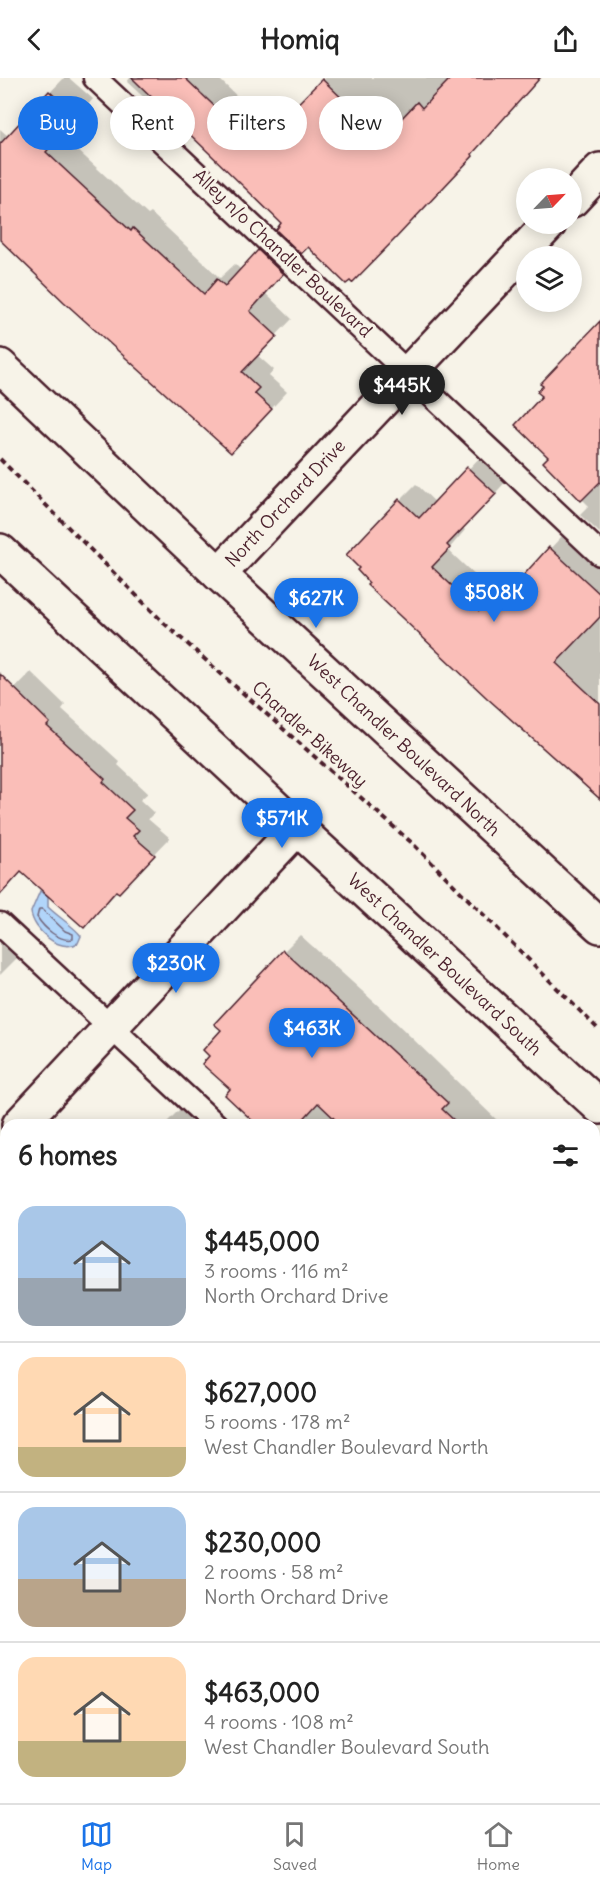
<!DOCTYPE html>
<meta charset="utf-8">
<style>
body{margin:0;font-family:Delius,sans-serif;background:#f2f2f2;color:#222;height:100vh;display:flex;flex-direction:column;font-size:22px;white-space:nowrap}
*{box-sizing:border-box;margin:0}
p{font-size:20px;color:#767676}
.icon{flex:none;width:33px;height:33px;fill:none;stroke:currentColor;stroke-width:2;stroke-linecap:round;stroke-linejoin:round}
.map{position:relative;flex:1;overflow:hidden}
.details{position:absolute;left:0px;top:1041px;width:600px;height:684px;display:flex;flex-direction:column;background:#fff;border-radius:18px 18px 0 0;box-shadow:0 3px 15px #0003}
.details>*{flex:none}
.hud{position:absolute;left:18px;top:18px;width:564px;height:54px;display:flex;gap:12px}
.needle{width:39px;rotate:65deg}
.buttons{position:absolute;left:516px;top:90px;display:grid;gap:12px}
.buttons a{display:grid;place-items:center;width:66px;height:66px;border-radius:50%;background:#fff;box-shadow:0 3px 15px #0003;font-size:30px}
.price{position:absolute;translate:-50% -51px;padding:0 14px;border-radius:21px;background:#1a73e8;color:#fff;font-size:20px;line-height:39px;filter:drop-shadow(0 2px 3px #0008)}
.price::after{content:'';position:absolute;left:50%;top:36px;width:18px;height:14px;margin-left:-9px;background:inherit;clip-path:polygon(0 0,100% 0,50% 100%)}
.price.active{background:#222;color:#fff}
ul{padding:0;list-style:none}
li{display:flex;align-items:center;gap:18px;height:150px;padding:0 18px}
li+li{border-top:2px solid #e0e0e0}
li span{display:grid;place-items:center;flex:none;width:168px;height:120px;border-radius:18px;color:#555}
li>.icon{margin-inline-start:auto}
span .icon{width:72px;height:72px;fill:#fffc;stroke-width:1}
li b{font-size:26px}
h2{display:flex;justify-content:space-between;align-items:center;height:72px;padding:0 18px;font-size:26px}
.pill{padding:0 21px;border-radius:27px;background:#fff;box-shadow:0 3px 15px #0003;font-size:21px;line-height:54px}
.pill.active{background:#1a73e8;color:#fff}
header{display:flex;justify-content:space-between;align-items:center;height:78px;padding:0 18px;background:#fff;font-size:27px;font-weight:800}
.dock{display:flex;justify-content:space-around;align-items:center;height:84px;border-top:2px solid #e0e0e0;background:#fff;font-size:16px;color:#767676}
.dock a{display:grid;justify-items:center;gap:3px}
.dock .active{color:#1a73e8}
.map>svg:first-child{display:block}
.water{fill:#b1d5fa;stroke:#888ca7;stroke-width:1.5}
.shadow{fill:#0003}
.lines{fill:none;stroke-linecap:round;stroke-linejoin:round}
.shore{stroke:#73687e;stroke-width:1.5}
.building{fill:#fabeb8;stroke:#4a1f2b;stroke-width:1.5}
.service-casing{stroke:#4a1f2b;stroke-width:27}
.minor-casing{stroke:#4a1f2b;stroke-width:38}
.secondary-casing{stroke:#4a1f2b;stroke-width:38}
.path{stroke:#4a1f2b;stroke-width:4;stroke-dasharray:6 4.5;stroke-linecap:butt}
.service{stroke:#f7f3e8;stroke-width:22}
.minor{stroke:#f7f3e8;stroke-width:33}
.secondary{stroke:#f7f3e8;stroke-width:33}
.labels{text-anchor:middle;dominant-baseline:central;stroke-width:6;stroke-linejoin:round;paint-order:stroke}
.street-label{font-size:18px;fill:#4a1f2b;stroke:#f7f3e8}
</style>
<header><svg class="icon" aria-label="back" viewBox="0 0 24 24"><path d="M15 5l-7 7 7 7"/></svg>Homiq<svg class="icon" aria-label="share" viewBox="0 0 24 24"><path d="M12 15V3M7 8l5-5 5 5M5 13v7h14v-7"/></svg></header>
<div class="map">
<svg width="600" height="1725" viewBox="0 0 600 1725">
<rect width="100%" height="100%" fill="#f7f3e8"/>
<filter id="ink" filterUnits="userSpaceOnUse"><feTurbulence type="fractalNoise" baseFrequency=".0167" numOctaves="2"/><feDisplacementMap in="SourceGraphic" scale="12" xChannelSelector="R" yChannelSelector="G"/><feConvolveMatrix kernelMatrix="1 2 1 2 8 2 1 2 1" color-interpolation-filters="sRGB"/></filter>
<g filter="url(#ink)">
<!-- water -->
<path class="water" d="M40,813L48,818V829C58,839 75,849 81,858L78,865C60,876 33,852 31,834Z"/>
<!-- shadow -->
<g class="shadow">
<polygon points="64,0 69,0 93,21 61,57 148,137 151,135 220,200 235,186 241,192 275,157 298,179 265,215 292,241 257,277 274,292 269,298 287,314 247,357 0,159 0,51 8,58"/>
<polygon points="130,0 218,0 273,53 325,0 540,0 487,59 488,60 368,187 283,145 156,21 151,26 127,4"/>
<polygon points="600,244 600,455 580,437 589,428 545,384 550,379 544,318"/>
<polygon points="485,374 511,398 463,450 465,452 448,472 496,517 501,513 506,518 577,442 600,463 600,718 369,507 400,422 416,406 436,425"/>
<polygon points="31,594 65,627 62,631 120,684 118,687 148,715 140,722 154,735 148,741 170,760 84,848 22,792 0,801 0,626"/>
<polygon points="300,857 383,932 502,1047 258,1047 211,978 223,952 284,873"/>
<polygon points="0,863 17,880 0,897"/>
<polygon points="181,1030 198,1047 164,1047"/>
<polygon points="594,1156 600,1161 600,1204 594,1211"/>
<polygon points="6,1213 6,1344 0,1350 0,1219"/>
<polygon points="600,1492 600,1675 594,1681 594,1499"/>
<polygon points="5,1581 6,1719 81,1719 76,1725 0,1725 0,1586"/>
<polygon points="380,1719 386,1719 388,1721 391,1719 593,1719 588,1725 374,1725"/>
</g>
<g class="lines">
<!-- shore -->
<path class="shore" d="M39,831H42L65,853L73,856V861C59,864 44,850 37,839Z"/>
</g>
<!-- building -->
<g class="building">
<polygon points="132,0 185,0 256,68 322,1 383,60 417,24 422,30 451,0 540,0 472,76 473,78 395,161 352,205 350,203 346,206 308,169 301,176 276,152 281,145"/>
<polygon points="49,13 77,39 46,74 131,153 133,150 204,216 217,201 225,208 258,172 283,196 250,233 277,258 242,294 259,310 254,315 272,331 231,375 64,224 0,162 0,66"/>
<polygon points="600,243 600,404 581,423 543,384 548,379 515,347 542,318 537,314 543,308 540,306"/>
<polygon points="467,389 496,416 447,467 450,470 432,489 479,533 483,528 490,534 549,469 600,516 600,539 556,585 600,626 600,721 487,620 367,507 369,505 357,492 359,490 346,477 399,421 419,440"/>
<polygon points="0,596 50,645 47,648 105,701 103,704 133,732 125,740 139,752 133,758 155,777 119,815 116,813 84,850 21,794 0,817"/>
<polygon points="283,872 448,1025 442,1031 459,1047 341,1047 318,1025 298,1047 257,1047 225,1017 230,1011 202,986 209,978 203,972 221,952 214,946"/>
</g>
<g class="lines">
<!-- service casing -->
<g class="service-casing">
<g id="service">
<polyline points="95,0 600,476"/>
<polyline points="0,846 216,1047"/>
<polyline points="594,1396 600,1400"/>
</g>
</g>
<!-- minor casing -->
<g class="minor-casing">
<g id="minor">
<polyline points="572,122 600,92"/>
<polyline points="219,496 549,146"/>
<polyline points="19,1047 297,750"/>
<polyline points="594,1339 600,1332"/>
<polyline points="232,1725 238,1719"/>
</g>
</g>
<!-- secondary casing -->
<g class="secondary-casing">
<g id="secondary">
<polyline points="0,288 219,496 600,848"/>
<polyline points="0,473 297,750 600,1029"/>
</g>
</g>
<!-- path -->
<polyline class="path" points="0,381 165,546 412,765 600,953"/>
<!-- service -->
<use href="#service" class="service"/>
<!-- minor -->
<use href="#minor" class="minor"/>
<!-- secondary -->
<use href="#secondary" class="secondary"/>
</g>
</g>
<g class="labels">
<!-- street labels -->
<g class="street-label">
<text transform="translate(283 175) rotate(43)">Alley n/o Chandler Boulevard</text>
<text transform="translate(285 425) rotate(-47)">North Orchard Drive</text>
<text transform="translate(310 656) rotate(42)">Chandler Bikeway</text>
<text transform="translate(404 667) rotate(43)">West Chandler Boulevard North</text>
<text transform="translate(445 886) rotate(43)">West Chandler Boulevard South</text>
</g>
</g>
</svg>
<div class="buttons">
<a><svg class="needle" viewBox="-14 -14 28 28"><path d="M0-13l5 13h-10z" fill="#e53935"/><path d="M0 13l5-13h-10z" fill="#767676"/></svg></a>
<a><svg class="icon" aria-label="layers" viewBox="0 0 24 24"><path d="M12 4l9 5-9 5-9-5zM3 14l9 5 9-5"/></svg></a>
</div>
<b class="price active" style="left:402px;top:338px">$445K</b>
<b class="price" style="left:494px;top:545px">$508K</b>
<b class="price" style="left:316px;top:551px">$627K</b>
<b class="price" style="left:282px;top:771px">$571K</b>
<b class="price" style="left:176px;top:916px">$230K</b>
<b class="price" style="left:312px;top:981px">$463K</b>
<div class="hud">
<a class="pill active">Buy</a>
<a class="pill">Rent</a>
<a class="pill">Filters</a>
<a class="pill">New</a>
</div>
<section class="details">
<h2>6 homes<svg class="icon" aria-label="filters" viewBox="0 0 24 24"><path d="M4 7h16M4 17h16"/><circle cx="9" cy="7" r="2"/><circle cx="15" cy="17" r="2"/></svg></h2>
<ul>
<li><span style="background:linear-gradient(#a9c7e8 60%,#9aa5b1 0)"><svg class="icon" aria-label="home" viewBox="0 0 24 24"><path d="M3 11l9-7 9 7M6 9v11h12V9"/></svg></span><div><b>$445,000</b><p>3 rooms · 116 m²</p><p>North Orchard Drive</p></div></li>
<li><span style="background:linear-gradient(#ffd9b3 75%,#c2b280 0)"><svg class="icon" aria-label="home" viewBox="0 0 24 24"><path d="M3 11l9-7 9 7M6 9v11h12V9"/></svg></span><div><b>$627,000</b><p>5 rooms · 178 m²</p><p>West Chandler Boulevard North</p></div></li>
<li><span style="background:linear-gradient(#a9c7e8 60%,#b9a48a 0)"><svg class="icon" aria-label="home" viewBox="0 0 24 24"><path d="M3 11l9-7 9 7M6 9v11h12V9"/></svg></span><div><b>$230,000</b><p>2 rooms · 58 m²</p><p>North Orchard Drive</p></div></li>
<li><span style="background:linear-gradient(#ffd9b3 70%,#c2b280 0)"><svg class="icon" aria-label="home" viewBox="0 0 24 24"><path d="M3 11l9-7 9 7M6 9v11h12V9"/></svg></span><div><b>$463,000</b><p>4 rooms · 108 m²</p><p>West Chandler Boulevard South</p></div></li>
</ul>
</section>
</div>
<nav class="dock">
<a class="active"><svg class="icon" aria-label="map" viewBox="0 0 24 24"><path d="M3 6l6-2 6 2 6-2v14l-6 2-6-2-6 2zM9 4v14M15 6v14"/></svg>Map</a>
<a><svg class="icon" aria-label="saved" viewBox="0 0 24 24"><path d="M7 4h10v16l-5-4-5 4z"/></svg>Saved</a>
<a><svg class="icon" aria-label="home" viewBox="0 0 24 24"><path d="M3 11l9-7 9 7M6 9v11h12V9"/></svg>Home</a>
</nav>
